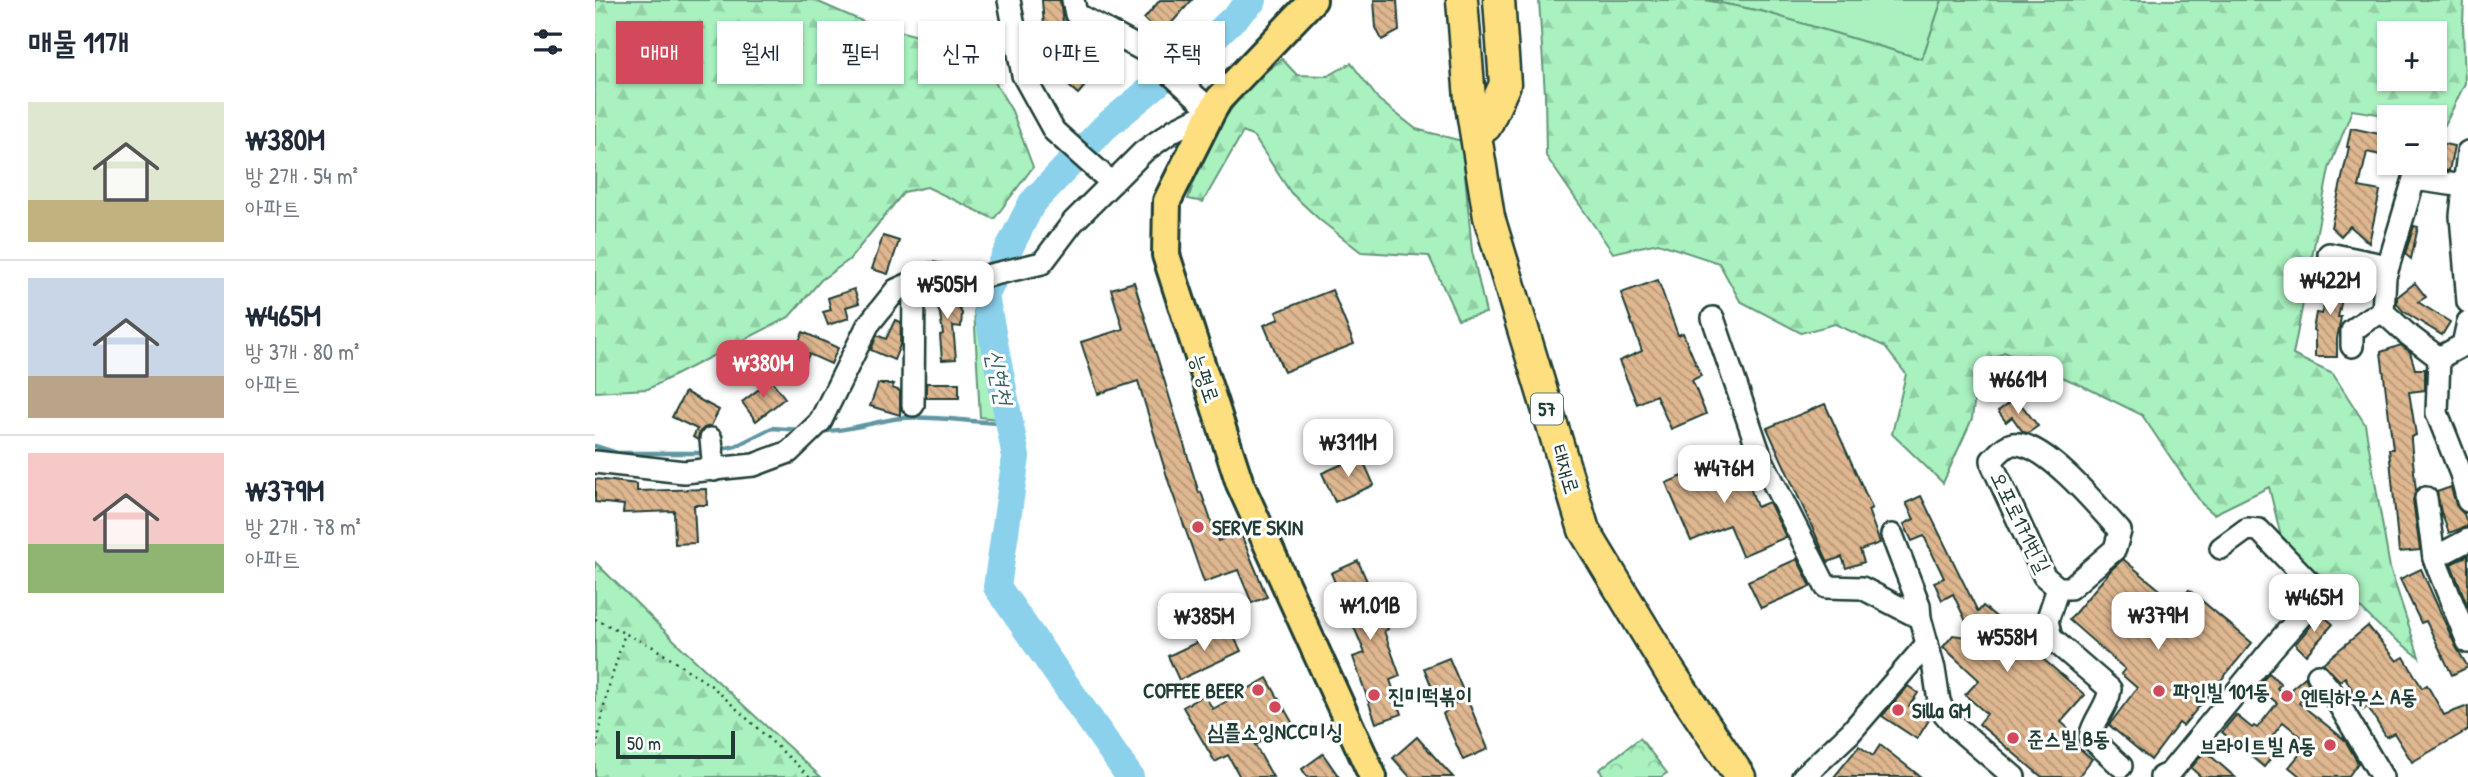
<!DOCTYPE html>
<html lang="ko">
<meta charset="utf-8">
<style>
body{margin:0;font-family:"Patrick Hand","Poor Story",sans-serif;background:#f2f2f3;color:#1f2937;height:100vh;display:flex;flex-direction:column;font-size:26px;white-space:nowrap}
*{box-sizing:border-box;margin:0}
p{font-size:23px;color:#747a83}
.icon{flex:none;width:38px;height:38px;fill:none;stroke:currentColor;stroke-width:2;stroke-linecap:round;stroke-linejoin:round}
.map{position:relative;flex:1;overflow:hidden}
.side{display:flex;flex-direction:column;background:#fff;width:595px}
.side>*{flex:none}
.hud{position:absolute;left:21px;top:21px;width:665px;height:63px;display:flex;gap:14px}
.fabs{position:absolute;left:1782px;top:21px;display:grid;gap:14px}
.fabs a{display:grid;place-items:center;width:70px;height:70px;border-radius:0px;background:#fff;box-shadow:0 2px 5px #0004;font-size:35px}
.scale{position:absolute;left:21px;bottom:18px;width:119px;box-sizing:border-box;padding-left:7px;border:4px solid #1f3d34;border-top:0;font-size:19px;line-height:24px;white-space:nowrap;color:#1f3d34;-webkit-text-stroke:5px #fff;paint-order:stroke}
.price{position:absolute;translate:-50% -60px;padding:0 16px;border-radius:14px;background:#fff;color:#222;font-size:23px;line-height:46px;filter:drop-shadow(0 2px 4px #0008)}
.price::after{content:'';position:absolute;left:50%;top:42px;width:21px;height:16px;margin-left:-10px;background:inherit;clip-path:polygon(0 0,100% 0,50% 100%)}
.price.on{background:#d1495b;color:#fff}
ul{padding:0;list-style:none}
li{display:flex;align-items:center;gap:21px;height:175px;padding:0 28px}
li+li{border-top:2px solid #e0e1e3}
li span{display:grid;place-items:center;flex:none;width:196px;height:140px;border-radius:0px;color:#555}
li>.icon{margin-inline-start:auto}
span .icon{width:84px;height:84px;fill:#fffc;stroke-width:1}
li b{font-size:30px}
h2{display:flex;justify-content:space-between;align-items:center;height:84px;padding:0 28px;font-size:30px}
.pill{padding:0 24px;border-radius:0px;background:#fff;box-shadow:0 2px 5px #0004;font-size:24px;line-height:63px}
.pill.on{background:#d1495b;color:#fff}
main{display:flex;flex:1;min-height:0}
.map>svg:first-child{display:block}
.grass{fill:#a9f1bf;stroke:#64977a;stroke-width:2}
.forest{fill:url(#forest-firs);stroke:#64977a;stroke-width:2;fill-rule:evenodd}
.park{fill:url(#park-crowns);stroke:#64977a;stroke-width:2}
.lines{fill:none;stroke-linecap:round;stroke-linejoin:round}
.stream{stroke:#6096a2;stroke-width:4.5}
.river{stroke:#8bd1ec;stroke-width:28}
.building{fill:url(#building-back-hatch);stroke:#1f3d34;stroke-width:2}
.minor-casing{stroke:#1f3d34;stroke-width:26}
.major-casing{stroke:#1f3d34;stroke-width:32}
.highway-casing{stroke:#1f3d34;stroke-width:35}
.path{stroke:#1f3d34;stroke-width:2.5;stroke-dasharray:2 5;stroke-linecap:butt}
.minor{stroke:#fff;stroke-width:21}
.major{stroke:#fedf80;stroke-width:26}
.highway{stroke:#fedf80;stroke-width:30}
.poi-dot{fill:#d1495b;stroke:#fff;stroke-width:2.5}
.labels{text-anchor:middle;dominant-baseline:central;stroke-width:6;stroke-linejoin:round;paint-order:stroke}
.shield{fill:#fff;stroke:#627771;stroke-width:2}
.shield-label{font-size:19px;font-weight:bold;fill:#1f3d34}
.street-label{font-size:21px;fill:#1f3d34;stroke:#fff}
.poi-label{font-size:21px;font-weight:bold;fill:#1f3d34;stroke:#fff;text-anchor:start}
.water-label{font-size:23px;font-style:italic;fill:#3a6262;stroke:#fff}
</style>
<main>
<section class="side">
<h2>매물 11개<svg class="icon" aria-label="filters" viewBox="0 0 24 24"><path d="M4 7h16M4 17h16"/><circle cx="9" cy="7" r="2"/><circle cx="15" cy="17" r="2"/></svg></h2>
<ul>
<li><span style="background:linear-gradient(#dfe7d0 70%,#c2b280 0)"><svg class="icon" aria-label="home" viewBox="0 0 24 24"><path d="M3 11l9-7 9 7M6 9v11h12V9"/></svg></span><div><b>₩380M</b><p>방 2개 · 54 m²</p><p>아파트</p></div></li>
<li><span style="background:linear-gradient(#c9d6e8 70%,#b9a48a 0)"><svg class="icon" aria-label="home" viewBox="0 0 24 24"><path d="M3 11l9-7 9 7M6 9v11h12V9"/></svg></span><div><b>₩465M</b><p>방 3개 · 80 m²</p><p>아파트</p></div></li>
<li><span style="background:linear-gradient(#f6c9c9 65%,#8fb573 0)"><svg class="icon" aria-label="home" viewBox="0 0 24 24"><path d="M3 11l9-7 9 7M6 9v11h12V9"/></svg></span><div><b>₩379M</b><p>방 2개 · 78 m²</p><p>아파트</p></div></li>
</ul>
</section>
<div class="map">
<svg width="1873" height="777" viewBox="0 0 1873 777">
<defs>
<pattern id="forest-firs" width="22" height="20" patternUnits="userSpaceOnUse" patternTransform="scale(1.75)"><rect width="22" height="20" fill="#a9f1bf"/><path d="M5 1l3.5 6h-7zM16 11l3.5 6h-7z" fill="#91d0a5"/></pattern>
<pattern id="park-crowns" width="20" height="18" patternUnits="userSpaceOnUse" patternTransform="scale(1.75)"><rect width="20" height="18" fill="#a9f1bf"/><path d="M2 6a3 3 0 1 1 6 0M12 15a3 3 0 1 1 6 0" fill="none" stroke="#91d0a5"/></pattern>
<pattern id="building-back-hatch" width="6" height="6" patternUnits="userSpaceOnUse" patternTransform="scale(1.75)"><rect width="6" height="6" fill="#dfb790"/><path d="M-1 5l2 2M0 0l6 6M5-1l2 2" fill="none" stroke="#b49676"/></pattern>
</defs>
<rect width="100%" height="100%" fill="#fff"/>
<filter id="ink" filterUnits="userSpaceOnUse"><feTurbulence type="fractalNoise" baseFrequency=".0143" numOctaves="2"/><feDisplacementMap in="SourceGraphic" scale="14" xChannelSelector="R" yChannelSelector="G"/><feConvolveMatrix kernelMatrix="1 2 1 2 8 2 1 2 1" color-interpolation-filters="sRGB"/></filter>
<g filter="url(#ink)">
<!-- grass -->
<g class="grass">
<polygon points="1110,0 1347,0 1327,59 1166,11"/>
<polygon points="388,289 387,299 411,420 385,417 378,291"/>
</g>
<!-- forest -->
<g class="forest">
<polygon points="0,0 219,0 269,22 346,42 385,57 417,111 438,167 399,219 332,187 309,192 254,260 226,280 194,317 53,389 0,392"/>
<path d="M944,0H1110L1166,11L1327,59L1347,0H1869L1868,24L1870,83L1850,125L1839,123V117H1802L1757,110L1734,169L1698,355L1738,374L1770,424L1795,568L1824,657L1786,628L1747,590L1689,549L1674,487L1619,514L1607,504L1547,415L1488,386L1409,352L1383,372L1377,419L1348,483L1297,434L1311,374L1289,346L1240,324L1206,333L1145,301L1124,263L1063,243L1018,253L951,156L950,94ZM1794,33H1839V79H1794Z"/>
<path d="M687,59L702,75L733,76L756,63L784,100L821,129L867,141L877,251L891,313L863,319L834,256L766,252L725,220L696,193L659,137L648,132L608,202L593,199C606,159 624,120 653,88C662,77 676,68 687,59Z"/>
<polygon points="0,562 90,651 226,777 0,777"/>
</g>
<!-- park -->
<polygon class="park" points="1045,738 1072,773 1066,777 1010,777 1004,770"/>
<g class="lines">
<!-- stream -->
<g class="stream">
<path d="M226,431C251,432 280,421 306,418C342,415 378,423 414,423"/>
<polyline points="0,446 22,453 110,453"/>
<polyline points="122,450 141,446 177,428 207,430"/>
</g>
<!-- river -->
<polyline class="river" points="535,777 402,587 421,457 390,296 437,203 510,127 621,35 658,0"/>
</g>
<!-- building -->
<g class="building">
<polygon points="447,0 465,0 472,51 451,52"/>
<polygon points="565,0 597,0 566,35 549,19"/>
<polygon points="779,0 802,0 804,31 787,40 781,28"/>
<polygon points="490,37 514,58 483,94 459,73"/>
<polygon points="1756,128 1794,136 1794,157 1772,152 1764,187 1785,191 1774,243 1755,226 1746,236 1736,227 1754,147 1752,147"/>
<polygon points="1839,142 1859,146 1854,171 1839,169"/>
<polygon points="1819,226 1823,227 1816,259 1810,254"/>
<polygon points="288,236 304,241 293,274 277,269"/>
<polygon points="1737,269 1753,272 1743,317 1746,317 1742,339 1742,357 1720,357 1720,331 1718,330 1721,313 1727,314"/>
<polygon points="1063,280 1083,335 1088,333 1106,376 1097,380 1111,414 1076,429 1061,395 1042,404 1024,361 1047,351 1026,293"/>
<polygon points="539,282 604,493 606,492 623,541 645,532 672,597 657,603 643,570 609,582 574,483 543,381 503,394 486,342 528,329 516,289"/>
<polygon points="1820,283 1831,297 1823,302 1855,322 1847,335 1808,311 1802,304 1802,297"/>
<polygon points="339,288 352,290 367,313 366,327 358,326 361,359 347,360 345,335 348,334 345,314 338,296 332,291"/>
<polygon points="259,289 264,303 251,307 254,318 233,325 228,312 236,310 233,298"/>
<polygon points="737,290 759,344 689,372 669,325 684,319 681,312"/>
<polygon points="300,320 306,322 305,345 299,360 276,350 282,335 291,339"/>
<polygon points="208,332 243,348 236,364 214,354 202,381 189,375"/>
<polygon points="1806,345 1815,352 1820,369 1830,369 1830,390 1814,392 1821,435 1816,437 1816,441 1821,491 1818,500 1825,550 1804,552 1794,449 1798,449 1786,352"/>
<polygon points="176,380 190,398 161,421 147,402"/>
<rect x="331" y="383" width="33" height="15"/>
<polygon points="283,384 299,384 297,388 305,391 305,415 275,406"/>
<polygon points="90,392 124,410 116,426 109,428 104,433 103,440 98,437 102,429 77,417"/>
<polygon points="1421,398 1443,426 1433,433 1428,432 1417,417 1411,422 1403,411"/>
<polygon points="1230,404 1277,508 1273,510 1285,543 1265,550 1269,562 1251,568 1247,557 1233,562 1172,428"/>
<polygon points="1142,450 1162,507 1174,502 1191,537 1147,556 1134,525 1096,541 1071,483 1107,468 1105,464"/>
<polygon points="766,456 779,485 740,502 727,473"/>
<polygon points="0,479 42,484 42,491 111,489 112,505 99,505 101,543 80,544 79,511 28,513 29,505 0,502"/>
<polygon points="1856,487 1861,505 1869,514 1873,526 1854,533 1846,512 1842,492"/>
<polygon points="1326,496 1383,612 1388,606 1441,650 1440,652 1490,695 1466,722 1473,728 1468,734 1497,759 1483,777 1447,777 1384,724 1392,714 1370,695 1384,680 1348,647 1358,635 1379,638 1358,594 1347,600 1339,582 1349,578 1329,536 1317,541 1309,524 1319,519 1311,503"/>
<polygon points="1873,555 1873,607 1856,564"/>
<polygon points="1202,559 1216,586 1166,608 1153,581"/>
<polygon points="1528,559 1582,604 1594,590 1657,643 1588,726 1584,723 1556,760 1514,725 1542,688 1526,674 1530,669 1474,620 1516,570"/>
<polygon points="763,561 793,629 789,631 805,676 795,680 807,714 781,723 758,657 770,653 736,573"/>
<polygon points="1826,569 1861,647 1873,667 1857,675 1831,621 1826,623 1805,579"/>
<polygon points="1726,614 1738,624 1711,655 1700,644"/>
<polygon points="1773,626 1802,661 1809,657 1827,688 1832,685 1849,715 1873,706 1873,730 1817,762 1799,733 1791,737 1773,707 1768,710 1750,677 1745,681 1728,663"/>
<polygon points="634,627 646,651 584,680 573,656"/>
<polygon points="854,658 869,693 843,702 829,668"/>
<polygon points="1674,673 1686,684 1682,688 1689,695 1710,677 1716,688 1704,703 1750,740 1763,763 1753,777 1706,777 1694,767 1714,743 1688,722 1673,742 1682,750 1669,767 1627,732 1641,715 1657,728 1659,726 1662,728 1682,703 1663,687"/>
<polygon points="672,678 698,724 660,745 678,777 645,777 633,755 620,762 588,707 609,695 618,709"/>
<polygon points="1313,686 1323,693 1314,706 1334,720 1322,739 1287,716"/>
<polygon points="870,694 893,749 868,760 848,714"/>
<polygon points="822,737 844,762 858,777 815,777 798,758"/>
<polygon points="1285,745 1326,777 1239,777 1264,746 1278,756"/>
<polygon points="1610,751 1640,777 1606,777 1596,768"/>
<polygon points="728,754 744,777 712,777 707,769"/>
</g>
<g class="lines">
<!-- minor casing -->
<g class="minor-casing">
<g id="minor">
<polyline points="414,0 428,75 459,131 517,183"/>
<polyline points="1873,152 1866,216 1873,302"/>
<polyline points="1869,186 1819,179 1790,277 1788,312 1811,333 1844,358 1842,413 1866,474 1873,501"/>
<polyline points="1734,254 1793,266"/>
<polyline points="1118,318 1166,458 1231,587 1267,588 1325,618 1339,669 1344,701 1349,713 1362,728 1419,777"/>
<polyline points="1757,346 1757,331 1773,319 1788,312"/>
<polyline points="1844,358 1868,345 1873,322"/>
<polyline points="318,405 319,282"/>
<polyline points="116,439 119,470"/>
<polyline points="0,462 89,472 159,465 194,452 225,422 273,325 301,290 337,274 374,280 447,263 478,222 548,152 579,130 617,111 550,51 481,14 478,0"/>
<polyline points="1831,498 1839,558 1873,642"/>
<polyline points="1297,535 1324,605 1325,618"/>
<polyline points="1839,558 1873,540"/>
<path d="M1463,588H1475L1520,549L1525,531C1505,509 1454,447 1423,444C1412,442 1404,453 1397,460L1398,466L1449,576L1463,588L1452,621L1456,638L1515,689C1513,707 1499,718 1495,737L1526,766"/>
<polyline points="1723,675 1736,691 1787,777"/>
<polyline points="1208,777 1255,733 1332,644"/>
<polyline points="1566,777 1574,774 1676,650 1721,599 1719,587 1664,530 1652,529 1626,548"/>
</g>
</g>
<!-- major casing -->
<g class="major-casing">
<polyline id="major" points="718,0 624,99 617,111 572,201 571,255 645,484 778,777"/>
</g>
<!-- highway casing -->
<g class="highway-casing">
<g id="highway">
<polyline points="867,0 875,99 894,217 989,530 1075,672 1145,777"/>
<polyline points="891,126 910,84 904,0"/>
</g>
</g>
<!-- path -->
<g class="path">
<polyline points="0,619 58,647 118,687 215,777"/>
<polyline points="0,755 11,696 30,633"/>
</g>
<!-- minor -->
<use href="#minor" class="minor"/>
<!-- major -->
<use href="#major" class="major"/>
<!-- highway -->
<use href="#highway" class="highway"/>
</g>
</g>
<!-- markers -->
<g class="poi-dot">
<circle cx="603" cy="527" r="7"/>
<circle cx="663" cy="690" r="7"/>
<circle cx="1564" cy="691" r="7"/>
<circle cx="779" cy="695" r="7"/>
<circle cx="1692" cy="696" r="7"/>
<circle cx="680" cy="707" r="7"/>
<circle cx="1303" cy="710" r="7"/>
<circle cx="1418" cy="738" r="7"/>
<circle cx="1735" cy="745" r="7"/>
</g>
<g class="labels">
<!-- shield labels -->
<rect class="shield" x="936" y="393.5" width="32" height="31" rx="5"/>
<g class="shield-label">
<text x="952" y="409">57</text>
</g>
<!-- street labels -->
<g class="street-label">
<text transform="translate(610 378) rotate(71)">능평로</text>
<text transform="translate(971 469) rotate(73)">태재로</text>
<text transform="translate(1426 522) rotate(64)">오포로171번길</text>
</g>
<!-- poi labels -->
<g class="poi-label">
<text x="617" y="527">SERVE SKIN</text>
<text x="649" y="690" text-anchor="end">COFFEE BEER</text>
<text x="1578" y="691">파인빌 101동</text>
<text x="793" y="695">진미떡볶이</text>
<text x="1706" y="696">엔틱하우스 A동</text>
<text x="1317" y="710">Silla GM</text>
<text x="680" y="731" text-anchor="middle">심플소잉NCC미싱</text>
<text x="1432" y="738">준스빌 B동</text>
<text x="1721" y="745" text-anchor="end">브라이트빌 A동</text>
</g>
<!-- water labels -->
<g class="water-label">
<text transform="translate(405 377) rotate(79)">신현천</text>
</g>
</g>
</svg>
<div class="fabs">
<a>+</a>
<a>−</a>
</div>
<div class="scale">50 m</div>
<b class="price" style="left:1735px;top:317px">₩422M</b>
<b class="price" style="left:352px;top:321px">₩505M</b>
<b class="price on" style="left:168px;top:400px">₩380M</b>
<b class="price" style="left:1423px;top:416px">₩661M</b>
<b class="price" style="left:753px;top:479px">₩311M</b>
<b class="price" style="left:1129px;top:505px">₩476M</b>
<b class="price" style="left:1719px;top:634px">₩465M</b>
<b class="price" style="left:775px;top:642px">₩1.01B</b>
<b class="price" style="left:1563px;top:652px">₩379M</b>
<b class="price" style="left:609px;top:653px">₩385M</b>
<b class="price" style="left:1412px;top:674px">₩558M</b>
<div class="hud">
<a class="pill on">매매</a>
<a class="pill">월세</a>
<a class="pill">필터</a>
<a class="pill">신규</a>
<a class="pill">아파트</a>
<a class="pill">주택</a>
</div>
</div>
</main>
